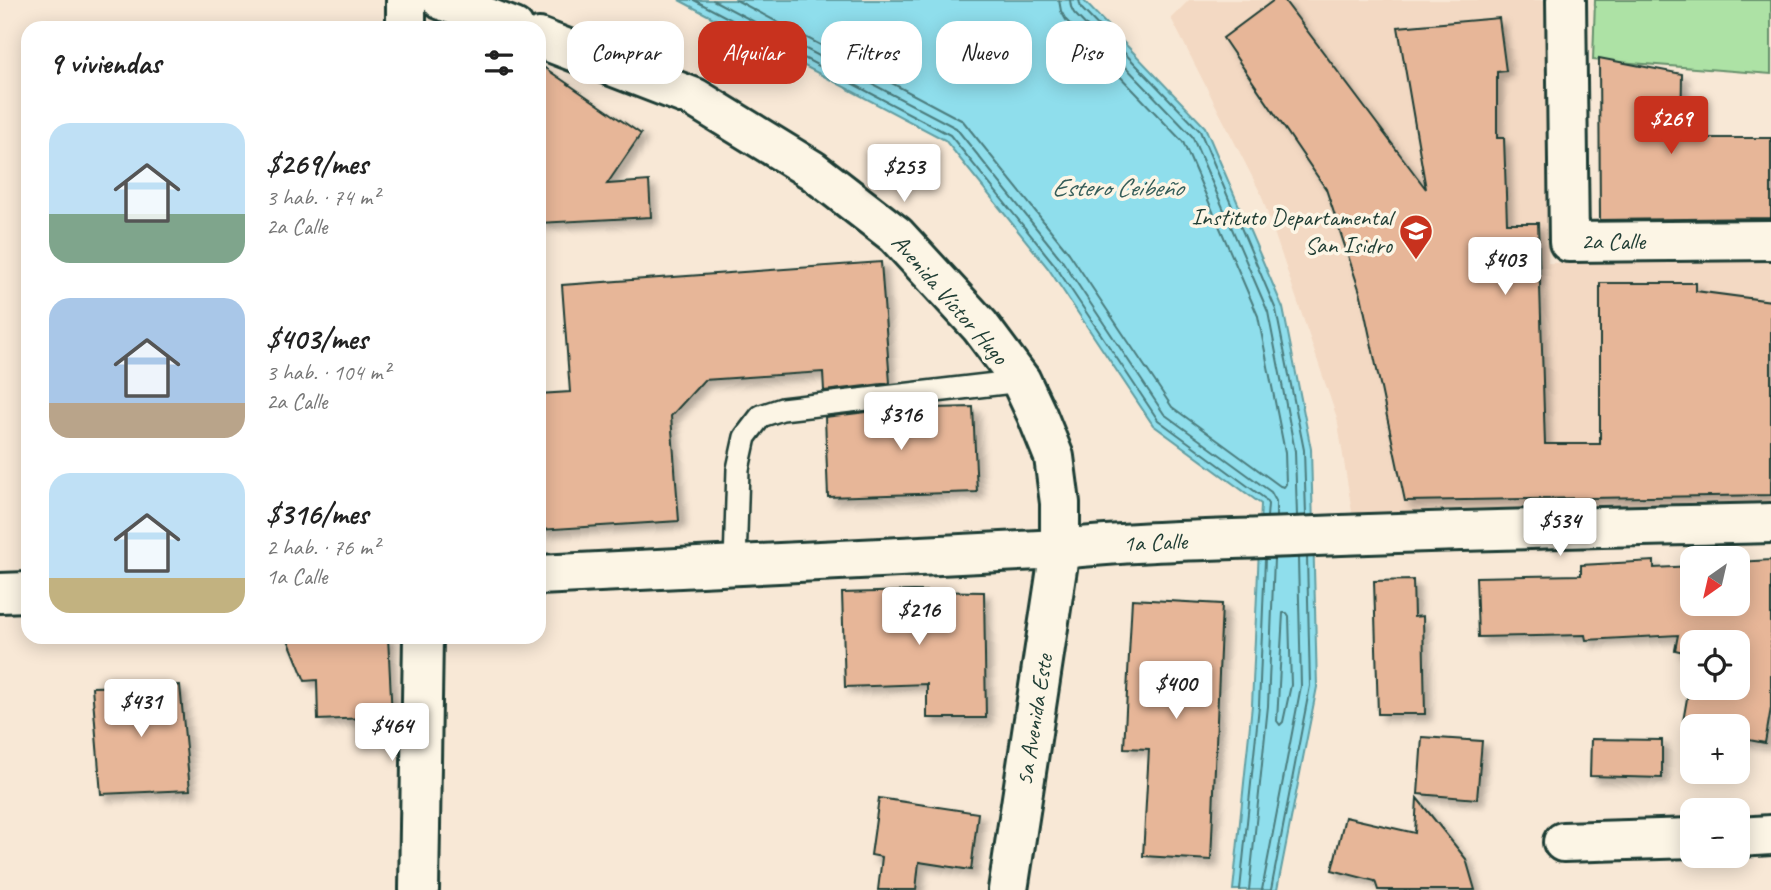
<!DOCTYPE html>
<html lang="es">
<meta charset="utf-8">
<style>
body{margin:0;font-family:Caveat,sans-serif;background:#f2f2f2;color:#222;height:100vh;display:flex;flex-direction:column;font-size:26px;white-space:nowrap}
*{box-sizing:border-box;margin:0}
p{font-size:23px;color:#767676}
.icon{flex:none;width:38px;height:38px;fill:none;stroke:currentColor;stroke-width:2;stroke-linecap:round;stroke-linejoin:round}
.map{position:relative;flex:1;overflow:hidden}
.details{position:absolute;left:21px;top:21px;width:525px;height:623px;display:flex;flex-direction:column;background:#fff;border-radius:21px;box-shadow:0 4px 18px #0003}
.details>*{flex:none}
.hud{position:absolute;left:567px;top:21px;width:665px;height:63px;display:flex;gap:14px}
.needle{width:46px;rotate:214deg}
.fabs{position:absolute;left:1680px;top:546px;display:grid;gap:14px}
.fabs a{display:grid;place-items:center;width:70px;height:70px;border-radius:14px;background:#fff;box-shadow:0 4px 18px #0003;font-size:35px}
.price{position:absolute;translate:-50% -60px;padding:0 16px;border-radius:7px;background:#fff;color:#222;font-size:23px;line-height:46px;filter:drop-shadow(0 2px 4px #0008)}
.price::after{content:'';position:absolute;left:50%;top:42px;width:21px;height:16px;margin-left:-10px;background:inherit;clip-path:polygon(0 0,100% 0,50% 100%)}
.price.selected{background:#c8321e;color:#fff}
ul{padding:0;list-style:none}
li{display:flex;align-items:center;gap:21px;height:175px;padding:0 28px}
li span{display:grid;place-items:center;flex:none;width:196px;height:140px;border-radius:21px;color:#555}
li>.icon{margin-inline-start:auto}
span .icon{width:84px;height:84px;fill:#fffc;stroke-width:1}
li b{font-size:30px}
h2{display:flex;justify-content:space-between;align-items:center;height:84px;padding:0 28px;font-size:30px}
.tag{padding:0 24px;border-radius:21px;background:#fff;box-shadow:0 4px 18px #0003;font-size:24px;line-height:63px}
.tag.selected{background:#c8321e;color:#fff}
.map>svg:first-child{display:block}
.built{fill:#f3d9c3}
.green{fill:#ade2a5;stroke:#66906c;stroke-width:2}
.water{fill:#8fdeec;stroke:#629ea2;stroke-width:2}
.lines{fill:none;stroke-linecap:round;stroke-linejoin:round}
.shore{stroke:#4c7d7e;stroke-width:2}
.building{fill:#e7b698;stroke:#1f3d34;stroke-width:2;filter:url(#shadow)}
.lane-casing{stroke:#1f3d34;stroke-width:26}
.street-casing{stroke:#1f3d34;stroke-width:44}
.secondary-casing{stroke:#1f3d34;stroke-width:44}
.lane{stroke:#fcf5e5;stroke-width:21}
.street{stroke:#fcf5e5;stroke-width:38}
.secondary{stroke:#fcf5e5;stroke-width:38}
.labels{text-anchor:middle;dominant-baseline:central;stroke-width:7;stroke-linejoin:round;paint-order:stroke}
.poi-label{font-size:24px;fill:#1f3d34;stroke:#fcf5e5;text-anchor:end}
.street-label{font-size:24px;fill:#1f3d34;stroke:#fcf5e5}
.water-label{font-size:26px;font-style:italic;fill:#355d59;stroke:#fcf5e5}
</style>
<div class="map">
<svg width="1771" height="890" viewBox="0 0 1771 890">
<defs>
<filter id="shadow"><feDropShadow dx="6" dy="6" stdDeviation="3.5" flood-color="#0004"/></filter>
</defs>
<rect width="100%" height="100%" fill="#f8e8d6"/>
<filter id="ink" filterUnits="userSpaceOnUse"><feTurbulence type="fractalNoise" baseFrequency=".0143" numOctaves="2"/><feDisplacementMap in="SourceGraphic" scale="14" xChannelSelector="R" yChannelSelector="G"/><feConvolveMatrix kernelMatrix="1 2 1 2 8 2 1 2 1" color-interpolation-filters="sRGB"/></filter>
<g filter="url(#ink)">
<!-- built -->
<polygon class="built" points="1189,0 1548,0 1548,263 1771,259 1771,513 1353,518 1337,418 1261,194 1171,18"/>
<!-- green -->
<polygon class="green" points="1595,0 1771,0 1771,74 1593,60"/>
<!-- water -->
<polygon class="water" points="679,0 1083,0 1205,127 1283,308 1311,449 1317,687 1277,890 1233,890 1252,705 1261,504 1153,425 1048,268 945,140"/>
<g class="lines">
<!-- shore -->
<g class="shore">
<polyline points="694,0 950,135 1054,264 1158,420 1264,498 1268,504 1267,517"/>
<polyline points="713,0 956,128 1061,259 1164,414 1271,492 1276,501 1276,517"/>
<polyline points="736,0 963,121 1069,253 1172,407 1280,486 1284,487 1286,484 1285,452 1258,316 1183,142 1066,20 1061,11 1059,0"/>
<polyline points="1070,0 1071,7 1074,13 1192,136 1268,312 1295,451 1297,516"/>
<polyline points="1079,0 1081,8 1200,131 1276,310 1304,450 1306,515"/>
<polygon points="1283,613 1287,613 1289,616 1291,685 1283,722 1280,725 1277,721"/>
<polyline points="1240,890 1259,706 1265,559"/>
<polyline points="1249,890 1268,706 1274,559"/>
<polyline points="1262,890 1301,686 1298,558"/>
<polyline points="1271,890 1310,686 1307,557"/>
</g>
</g>
<!-- building -->
<g class="building">
<polygon points="1274,0 1284,0 1426,189 1398,27 1499,18 1506,71 1497,72 1497,138 1504,138 1507,223 1538,223 1545,444 1600,444 1600,283 1696,283 1696,291 1771,301 1771,495 1405,501 1361,295 1326,189 1223,38"/>
<polygon points="1599,58 1682,74 1681,138 1771,138 1771,218 1600,220"/>
<polygon points="539,64 641,134 607,184 649,181 651,217 539,223"/>
<polygon points="881,262 890,383 824,391 823,372 704,380 671,416 679,521 539,530 539,394 570,392 562,285"/>
<polygon points="973,407 977,492 828,497 825,417 892,409"/>
<polygon points="1771,560 1771,708 1765,743 1738,738 1738,726 1692,726 1692,729 1682,727 1692,670 1692,688 1738,688 1738,642 1692,642 1692,654 1675,650 1678,635 1586,640 1585,635 1478,637 1476,577 1581,575 1581,565 1654,561 1654,568 1692,566 1692,604 1738,604 1738,562"/>
<polygon points="1413,580 1414,617 1423,616 1425,714 1378,714 1374,581"/>
<polygon points="913,591 984,592 986,718 927,718 927,684 845,687 842,593"/>
<polygon points="1132,599 1222,604 1211,860 1143,856 1149,749 1124,748"/>
<polygon points="287,637 388,637 392,717 318,720 317,680 305,681"/>
<polygon points="180,685 190,790 101,794 92,687"/>
<polygon points="1422,737 1482,741 1477,799 1418,794"/>
<polygon points="1591,739 1662,740 1662,778 1590,776"/>
<polygon points="879,798 978,813 971,870 919,862 916,890 878,890 882,857 871,855"/>
<polygon points="1417,798 1466,859 1475,890 1378,890 1375,881 1332,870 1345,817 1415,833"/>
</g>
<g class="lines">
<!-- lane casing -->
<g class="lane-casing">
<polyline id="lane" points="735,564 738,469 745,437 761,416 782,409 1021,381"/>
</g>
<!-- street casing -->
<g class="street-casing">
<g id="street">
<polyline points="406,0 406,28"/>
<polyline points="442,0 514,28"/>
<polyline points="1566,0 1569,242 1771,240"/>
<polyline points="539,38 695,98 812,170 896,235 980,326 1021,381 1037,415 1054,457 1060,503 1060,549 1008,890"/>
<polyline points="1738,837 1771,835"/>
<polyline points="1563,842 1692,838"/>
<polyline points="419,890 423,637"/>
</g>
</g>
<!-- secondary casing -->
<g class="secondary-casing">
<g id="secondary">
<path d="M539,575L1060,549C1137,541 1215,540 1293,537C1452,530 1612,527 1771,523"/>
<polyline points="0,593 28,592"/>
</g>
</g>
<!-- lane -->
<use href="#lane" class="lane"/>
<!-- street -->
<use href="#street" class="street"/>
<!-- secondary -->
<use href="#secondary" class="secondary"/>
</g>
</g>
<!-- icons -->
<defs>
<g id="school-pin" transform="scale(1.75)"><path d="M0 17L-7.5 6A9.5 9.5 0 1 1 7.5 6Z" fill="#c8321e" stroke="#fcf5e5"/><path d="M0-5L7-2L0 1L-7-2ZM-4 1L0 2.5L4 1V4Q0 6-4 4Z" fill="#fff"/></g>
</defs>
<g fill-rule="evenodd">
<use href="#school-pin" x="1416" y="231"/>
</g>
<g class="labels">
<!-- poi labels -->
<g class="poi-label">
<text x="1392" y="217">Instituto Departamental<tspan x="1392" dy="28">San Isidro</tspan></text>
</g>
<!-- street labels -->
<g class="street-label">
<text x="1613" y="241">2a Calle</text>
<text transform="translate(950 299) rotate(49)">Avenida Víctor Hugo</text>
<text transform="translate(1155 542) rotate(-2)">1a Calle</text>
<text transform="translate(1034 720) rotate(-81)">5a Avenida Este</text>
</g>
<!-- water labels -->
<g class="water-label">
<text x="1117" y="187">Estero Ceibeño</text>
</g>
</g>
</svg>
<div class="fabs">
<a><svg class="needle" viewBox="-14 -14 28 28"><path d="M0-13l5 13h-10z" fill="#e53935"/><path d="M0 13l5-13h-10z" fill="#767676"/></svg></a>
<a><svg class="icon" aria-label="locate" viewBox="0 0 24 24"><circle cx="12" cy="12" r="6"/><path d="M12 2v4M12 18v4M2 12h4M18 12h4"/></svg></a>
<a>+</a>
<a>−</a>
</div>
<b class="price selected" style="left:1671px;top:156px">$269</b>
<b class="price" style="left:904px;top:204px">$253</b>
<b class="price" style="left:1505px;top:297px">$403</b>
<b class="price" style="left:901px;top:452px">$316</b>
<b class="price" style="left:1560px;top:558px">$534</b>
<b class="price" style="left:919px;top:647px">$216</b>
<b class="price" style="left:1176px;top:721px">$400</b>
<b class="price" style="left:141px;top:739px">$431</b>
<b class="price" style="left:392px;top:763px">$464</b>
<div class="hud">
<a class="tag">Comprar</a>
<a class="tag selected">Alquilar</a>
<a class="tag">Filtros</a>
<a class="tag">Nuevo</a>
<a class="tag">Piso</a>
</div>
<section class="details">
<h2>9 viviendas<svg class="icon" aria-label="filters" viewBox="0 0 24 24"><path d="M4 7h16M4 17h16"/><circle cx="9" cy="7" r="2"/><circle cx="15" cy="17" r="2"/></svg></h2>
<ul>
<li><span style="background:linear-gradient(#bfe0f5 65%,#7fa58c 0)"><svg class="icon" aria-label="home" viewBox="0 0 24 24"><path d="M3 11l9-7 9 7M6 9v11h12V9"/></svg></span><div><b>$269/mes</b><p>3 hab. · 74 m²</p><p>2a Calle</p></div></li>
<li><span style="background:linear-gradient(#a9c7e8 75%,#b9a48a 0)"><svg class="icon" aria-label="home" viewBox="0 0 24 24"><path d="M3 11l9-7 9 7M6 9v11h12V9"/></svg></span><div><b>$403/mes</b><p>3 hab. · 104 m²</p><p>2a Calle</p></div></li>
<li><span style="background:linear-gradient(#bfe0f5 75%,#c2b280 0)"><svg class="icon" aria-label="home" viewBox="0 0 24 24"><path d="M3 11l9-7 9 7M6 9v11h12V9"/></svg></span><div><b>$316/mes</b><p>2 hab. · 76 m²</p><p>1a Calle</p></div></li>
</ul>
</section>
</div>
